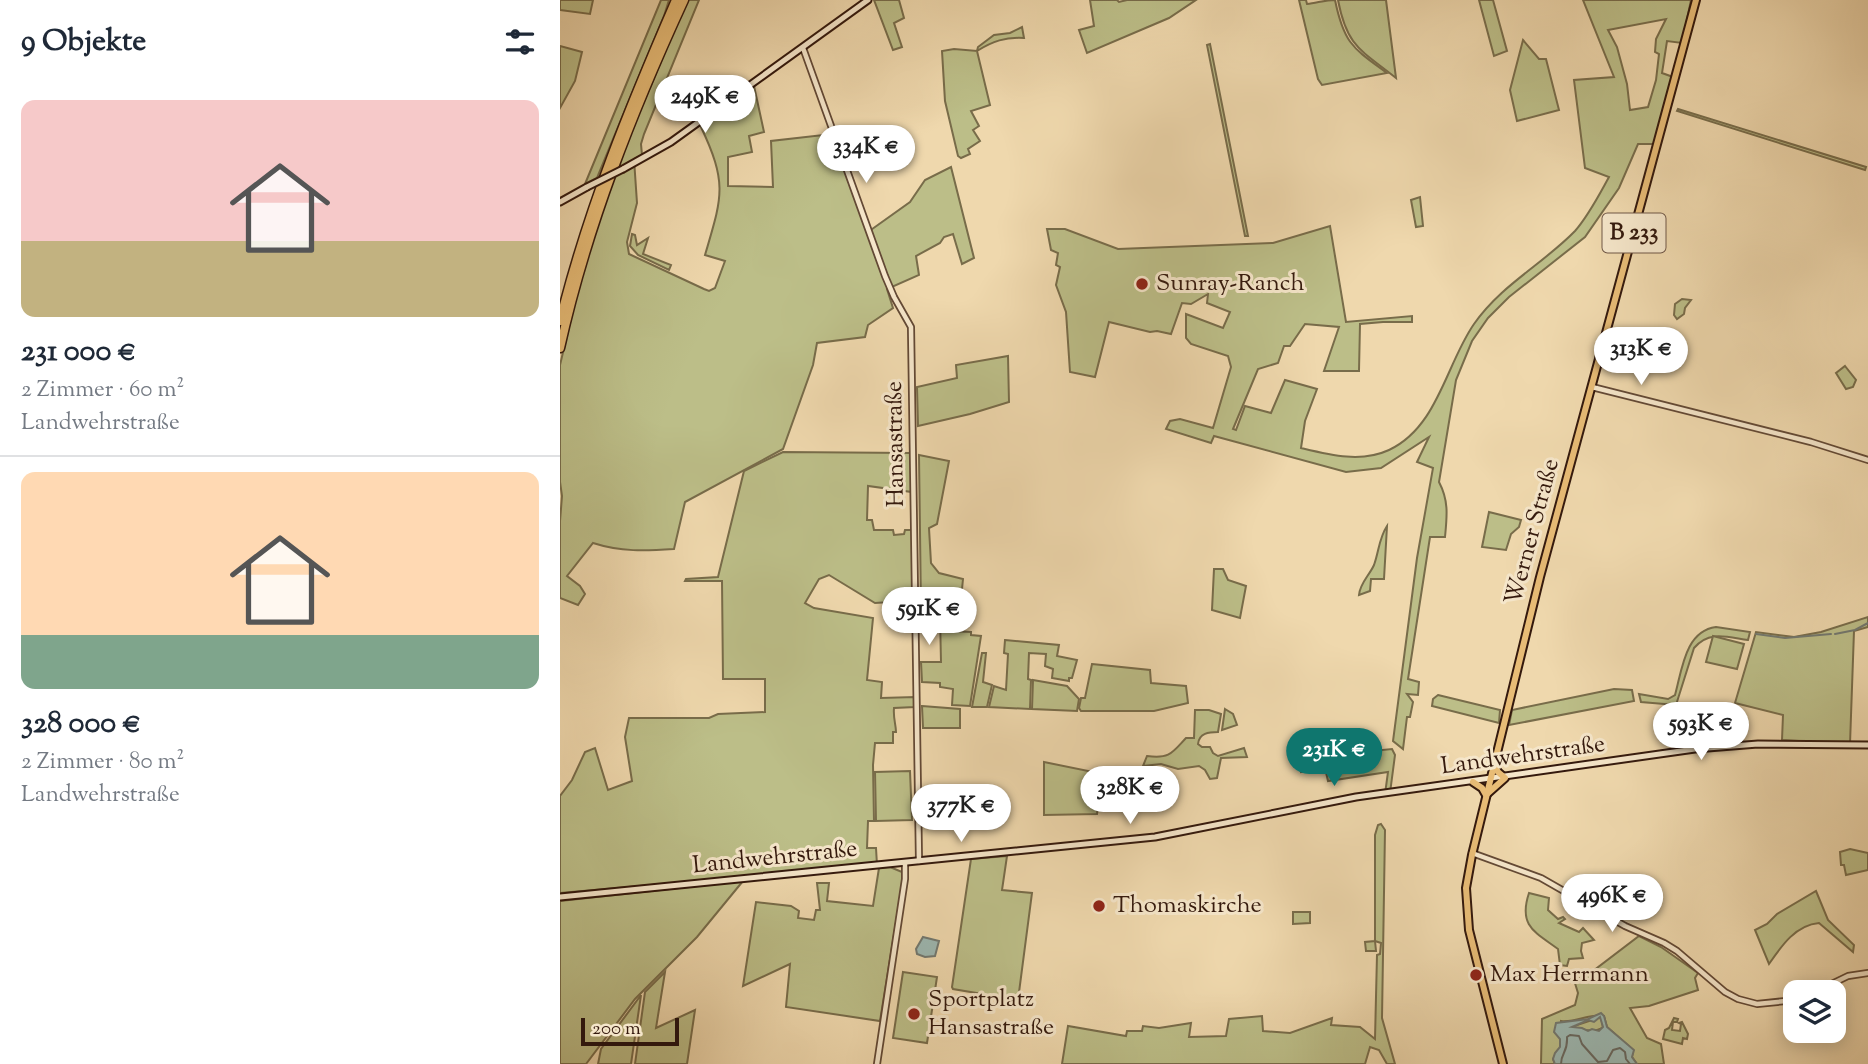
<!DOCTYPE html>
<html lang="de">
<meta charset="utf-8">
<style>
body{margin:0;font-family:"Sorts Mill Goudy",serif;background:#f6f6f7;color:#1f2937;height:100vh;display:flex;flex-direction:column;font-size:26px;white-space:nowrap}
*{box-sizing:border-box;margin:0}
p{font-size:23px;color:#747a83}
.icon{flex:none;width:38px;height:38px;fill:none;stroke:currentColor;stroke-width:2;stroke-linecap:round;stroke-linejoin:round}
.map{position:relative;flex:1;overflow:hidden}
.sheet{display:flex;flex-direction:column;background:#fff;width:560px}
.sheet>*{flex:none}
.controls{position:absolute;left:1223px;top:980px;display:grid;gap:14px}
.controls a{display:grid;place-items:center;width:63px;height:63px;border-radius:14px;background:#fff;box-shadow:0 4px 18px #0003;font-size:35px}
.scale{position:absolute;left:21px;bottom:18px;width:98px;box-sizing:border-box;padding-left:7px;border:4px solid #34190d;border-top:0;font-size:19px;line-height:24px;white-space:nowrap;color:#34190d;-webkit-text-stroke:5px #f5e6ca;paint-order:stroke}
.price{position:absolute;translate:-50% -60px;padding:0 16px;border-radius:24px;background:#fff;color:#222;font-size:23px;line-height:46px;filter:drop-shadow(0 2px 4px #0008)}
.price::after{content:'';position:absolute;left:50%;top:42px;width:21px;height:16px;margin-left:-10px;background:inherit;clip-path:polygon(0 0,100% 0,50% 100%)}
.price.active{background:#0f766e;color:#fff}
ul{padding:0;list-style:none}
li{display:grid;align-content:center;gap:14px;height:371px;padding:0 21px}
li+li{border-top:2px solid #e0e1e3}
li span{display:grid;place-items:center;height:217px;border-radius:14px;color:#555}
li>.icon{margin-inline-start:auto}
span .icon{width:126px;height:126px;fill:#fffc;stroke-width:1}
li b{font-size:30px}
h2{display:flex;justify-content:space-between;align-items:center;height:84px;padding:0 21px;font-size:30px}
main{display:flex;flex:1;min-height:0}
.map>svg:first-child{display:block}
.green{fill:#bcbe88;stroke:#786c4a;stroke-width:2;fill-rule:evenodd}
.water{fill:#9cb8b2;stroke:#727870;stroke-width:2;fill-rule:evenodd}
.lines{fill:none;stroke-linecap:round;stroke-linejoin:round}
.shore{stroke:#686860;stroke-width:2}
.stream{stroke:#727870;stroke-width:2}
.tertiary-casing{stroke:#634935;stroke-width:8}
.secondary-casing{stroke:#34190d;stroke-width:9}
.primary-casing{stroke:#34190d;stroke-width:10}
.motorway-casing{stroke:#34190d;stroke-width:11}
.tertiary{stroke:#f5e6ca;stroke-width:4.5}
.secondary{stroke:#f5e6ca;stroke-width:5}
.primary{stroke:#e8bc76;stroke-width:6}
.motorway{stroke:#e8bc76;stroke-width:8}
.secondary-bridge-casing{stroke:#34190d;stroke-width:9;stroke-linecap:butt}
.secondary-bridge{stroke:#f5e6ca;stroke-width:5}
.poi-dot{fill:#8f2418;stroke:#f5e6ca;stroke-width:2.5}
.labels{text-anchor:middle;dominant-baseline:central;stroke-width:6;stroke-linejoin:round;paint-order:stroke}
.shield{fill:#f5e6ca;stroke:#6e5646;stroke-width:2}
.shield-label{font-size:23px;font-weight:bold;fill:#34190d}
.poi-label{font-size:24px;fill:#34190d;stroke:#f5e6ca;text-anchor:start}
.street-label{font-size:24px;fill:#34190d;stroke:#f5e6ca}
</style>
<main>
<section class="sheet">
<h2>9 Objekte<svg class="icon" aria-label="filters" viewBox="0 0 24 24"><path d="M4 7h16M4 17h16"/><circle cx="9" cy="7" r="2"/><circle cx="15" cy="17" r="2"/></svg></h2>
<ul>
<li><span style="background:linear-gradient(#f6c9c9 65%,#c2b280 0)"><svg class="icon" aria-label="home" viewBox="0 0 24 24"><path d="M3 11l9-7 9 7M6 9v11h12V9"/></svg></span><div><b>231 000 €</b><p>2 Zimmer · 60 m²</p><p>Landwehrstraße</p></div></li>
<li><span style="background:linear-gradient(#ffd9b3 75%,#7fa58c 0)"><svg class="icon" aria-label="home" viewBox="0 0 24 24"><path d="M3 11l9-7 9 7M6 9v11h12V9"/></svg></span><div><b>328 000 €</b><p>2 Zimmer · 80 m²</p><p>Landwehrstraße</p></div></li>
</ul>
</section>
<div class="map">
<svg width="1308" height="1064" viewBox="0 0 1308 1064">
<rect width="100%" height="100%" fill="#efd8ad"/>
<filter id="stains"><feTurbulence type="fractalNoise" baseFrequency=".00286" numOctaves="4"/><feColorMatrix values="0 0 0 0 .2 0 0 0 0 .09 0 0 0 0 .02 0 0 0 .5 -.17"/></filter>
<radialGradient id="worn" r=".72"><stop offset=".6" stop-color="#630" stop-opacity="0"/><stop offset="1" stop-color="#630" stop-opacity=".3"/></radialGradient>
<!-- green -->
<g class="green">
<polygon points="0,0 33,0 30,14 0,10"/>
<polygon points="101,0 109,0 104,16 37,178 25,184"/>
<path d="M127,0H139L84,134L81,144L82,155L74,159L77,203L67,242L69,254L144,289L149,291L155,288L165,261L145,255C162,197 168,184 141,127L194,86L204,132L189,136L192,152L168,157V186L213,187L211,141L272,134L308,232L350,202L365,180L391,167L414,258L402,264L393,234L384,237L380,243L356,256L359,275L327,289L333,308L308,325L305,337L257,343L253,365L223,449L125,502L114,549C85,551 61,552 33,543L7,576L20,586L25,594L18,605L0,598V521L2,496L0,482V365L26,255L51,179Z"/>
<polygon points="314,0 339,0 344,18 334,23 342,47 333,50"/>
<polygon points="530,0 557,0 559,2 567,0 636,0 609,18 527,53 519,30 534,26"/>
<path d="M739,0H746L747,4C757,3 765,0 775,0C784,44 793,48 827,73L762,85L758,79Z"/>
<path d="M778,0H826L836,78C801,50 787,47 778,0Z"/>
<polygon points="919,0 933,0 947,51 934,56"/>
<path d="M1023,0H1131L1122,43L1107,41L1102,73L1113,77L1096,144H1078L1059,188L1025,237L949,297L928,318L912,341L896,380L879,482C889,501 887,516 885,537H870L848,679L859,682L858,695L847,694L853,702L850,717H847L843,749L833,741L857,558L873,468L857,462L869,437L821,468L786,472L654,436L651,443L606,429L610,421L620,419L653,428L671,367L668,356L631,344L626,338V314L663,328L670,312L647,303L648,294L631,304L622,303L611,334L597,331L590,332L549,322L535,377L510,372L506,312L496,285L500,267L496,265L498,253L491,250L487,229H505L558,249L713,243L770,226L786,322L852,316V322H823L800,324L799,371H764L779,327L745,324L730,346H724L718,363L698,369L673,429L676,430L685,406L711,413L725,380L757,389L745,421L741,448C770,455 801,463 829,450C878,427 886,364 914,324C941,285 983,264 1015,231C1029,215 1039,195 1049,177L1025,168L1014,80L1054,77ZM1106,19L1096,39L1095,52L1099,54L1096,80L1088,107L1070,110L1067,84L1057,47L1048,30Z"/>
<path d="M462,27L464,38C445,37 433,41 417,51L430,105L411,111L419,126L413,130L420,141L408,149L410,154L401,158L398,156L385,101L382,51L394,49L417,51L418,47L434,35L450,33Z"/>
<polygon points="963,40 979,59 986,59 999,110 957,121 950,90"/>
<polygon points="650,44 688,236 685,236 647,45"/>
<polygon points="0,46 22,52 15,81 0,108"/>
<polygon points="1118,109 1306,167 1305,170 1117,111"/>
<polygon points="860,197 863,226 856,227 851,200"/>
<polygon points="72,234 75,235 77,245 88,238 83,254 111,265 109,270 78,255 70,246"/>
<polygon points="1122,299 1131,300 1125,308 1124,314 1117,319 1114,315 1115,304"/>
<polygon points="448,356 449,402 410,414 358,426 357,387 397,378 396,365"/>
<polygon points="1285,366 1296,380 1293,387 1286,389 1276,373"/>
<path d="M223,452L351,453L352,492L308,486L307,520H312L314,530H333L334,535L344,534L345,530H352L353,591L330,602L315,603L269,575L259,579L245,603L254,608L313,618L307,680L322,682L321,698L355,697V707L334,708C333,718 336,725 336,732H333V743H315L313,765L314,821H308L307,848H316L317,865L0,893V796L12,780L25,752L35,748L48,790L72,781L65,737L69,718H149L158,714L205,712V679H163L162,581H125L126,579L158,577L184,471Z"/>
<polygon points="359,455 389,461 377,524 369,528 371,563 379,573 403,579 400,609 361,608"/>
<polygon points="929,512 961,520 959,527 951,534 946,550 922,547"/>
<path d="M827,526L824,579H811L810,591L799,595C800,583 809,576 814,565C819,551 819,538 827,526Z"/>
<polygon points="654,569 663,569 668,580 686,586 680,618 652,610"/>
<polygon points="380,609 392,610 391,631 411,632 411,635 421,636 410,706 392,705 393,689 380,687 380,683 362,682 361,662 381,662 380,616 359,615 359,610"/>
<polygon points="1308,617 1308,627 1294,631 1290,744 1222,740 1223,715 1175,703 1196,632 1234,637 1261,632"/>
<path d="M1156,627L1190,632L1188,640C1167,637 1149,630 1134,648L1116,705L1081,702L1079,694L1108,699L1115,695C1122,670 1125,631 1156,627Z"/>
<polygon points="1153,636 1184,644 1177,669 1146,662"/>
<polygon points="445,640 499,645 497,656 517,660 512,678 509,678 509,681 492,678 493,669 485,666 486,654 469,653 468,679 471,680 470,709 429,707 434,686 446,690 448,654 444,653"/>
<polygon points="422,653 426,653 423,682 432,685 427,707 412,707"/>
<polygon points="532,664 590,670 591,683 626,686 628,703 594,711 521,711 519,708 521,698 525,698"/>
<polygon points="473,680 507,686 519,699 517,711 472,709"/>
<polygon points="1054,689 1072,690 1074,701 949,725 952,710"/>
<polygon points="878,695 940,710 939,723 872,706 873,699"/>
<polygon points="362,706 400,709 400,728 363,728"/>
<polygon points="665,709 673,714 677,725 662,730"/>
<path d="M635,710H649L661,714L658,732C649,732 639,733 638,744L642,747H650L653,753L658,756L684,748L687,757L661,758L657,778L650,779L645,770L639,766L618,769L601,764L583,766L587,756C610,759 612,753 626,738H634Z"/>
<polygon points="1131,711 1165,720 1160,743 1100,751 1126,747"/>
<polygon points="742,742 762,756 832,749 835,755 830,793 825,794 828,772 768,781 765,768 741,772 737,751"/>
<polygon points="484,762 543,774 537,814 484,815"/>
<polygon points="350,771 352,820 316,821 315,772"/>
<polygon points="821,824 825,830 822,1018 835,1064 827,1064 819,1050 810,1047 805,1064 502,1064 508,1026 566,1036 567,1031 582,1031 583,1026 599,1028 631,1023 629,1037 666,1036 669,1019 702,1016 703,1031 730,1033 772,1018 771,1025 800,1027 815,1039 817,955 820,954 821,943 815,941 816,951 806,951 805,942 815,941 815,835 818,825"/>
<polygon points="1290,849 1308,853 1308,870 1286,875 1284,865 1281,865 1280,852"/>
<polygon points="447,856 442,890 472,893 458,1000 393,989 392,987 411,859"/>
<polygon points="330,867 342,872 343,879 320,1021 226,1007 230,964 183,986 196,902 231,906 239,911 238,918 254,920 256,910 260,910 257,883 269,883 267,901 313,906 319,868"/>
<polygon points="183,881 137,937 75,999 26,1064 0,1064 0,901"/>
<path d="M1256,891L1268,920L1294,945L1293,952L1259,923C1236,925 1222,945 1209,964L1195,930L1207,924L1217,914Z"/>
<path d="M969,893L989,898L988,910L998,919L1003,917L1005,919L999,923L1019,932L1023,928L1034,940L1022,943L1021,951L1023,958L1009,959L1007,966L1000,965L998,949C975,932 958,926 969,893Z"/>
<polygon points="733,912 750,912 750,923 733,924"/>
<path d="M1079,936L1101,947L1138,973L1135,978L1138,990L1089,1006L1070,1008L1087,1038L1101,1044L1104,1064H1077L1072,1057L1073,1050L1047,1027L1044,1016C1030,1013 1016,1023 1001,1021L1000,1048L993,1059L995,1064H981L982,1019L1015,1005L1018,993L1014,980L1025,977Z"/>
<polygon points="105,972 96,1028 135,1010 127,1064 75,1064 85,992"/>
<polygon points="343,972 377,977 367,1043 333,1038"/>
<polygon points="81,995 71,1064 38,1064 41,1049"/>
<path d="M1041,1017L1043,1027C1035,1034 1020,1029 1011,1027Z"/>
<polygon points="1114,1018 1118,1019 1117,1022 1113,1022 1112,1030 1120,1031 1121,1024 1119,1023 1122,1022 1128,1034 1127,1039 1123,1038 1122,1044 1103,1039 1105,1030 1109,1028"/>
</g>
<!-- water -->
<g class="water">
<polygon points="363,937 379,941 375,956 365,957 357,954 356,949"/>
<path d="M1041,1013L1044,1016L1047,1027L1074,1050L1072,1057L1077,1064H995L993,1059L995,1053L1000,1047V1039L994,1032L996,1023L1028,1019ZM1040,1017L1043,1027L1039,1031L1032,1029L1028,1031L1022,1028L1012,1027L1028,1020L1034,1022Z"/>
</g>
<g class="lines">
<!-- shore -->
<path class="shore" d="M1001,1064C1001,1052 1008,1053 1007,1037L1010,1035L1019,1036L1022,1044L1038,1062L1047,1061L1053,1050L1060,1048L1065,1052L1066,1059L1070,1064"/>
<!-- stream -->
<g class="stream">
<polyline points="1196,634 1225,638 1271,634"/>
<polyline points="1275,634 1295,630 1308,623"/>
</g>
<!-- tertiary casing -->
<g class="tertiary-casing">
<g id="tertiary">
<polyline points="243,48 325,276 334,297 351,327 359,861"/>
<polyline points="1032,387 1251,442 1308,460"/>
<polyline points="912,853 981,878 1065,926 1104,943 1117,951 1165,992 1178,999 1197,1004 1236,1000"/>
<polyline points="1255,992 1288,976 1308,973"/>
<polyline points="317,1064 345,879 345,863"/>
</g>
</g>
<!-- secondary casing -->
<g class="secondary-casing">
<g id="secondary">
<polyline points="63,169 111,142 308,0"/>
<polyline points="0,202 27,187"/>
<polyline points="0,897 595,837 796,797 1135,749 1198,744 1308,745"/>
</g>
</g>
<!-- primary casing -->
<g class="primary-casing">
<g id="primary">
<polyline points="913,782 922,788 926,795"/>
<polyline points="927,794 945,778 938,772 934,765"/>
<polyline points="943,1064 909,930 906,888 912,855 980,577 1136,0"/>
</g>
</g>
<!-- motorway casing -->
<g class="motorway-casing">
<g id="motorway">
<path d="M0,321C28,208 70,106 116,0"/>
<path d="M0,348C27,227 72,113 124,0"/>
</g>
</g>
<!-- tertiary -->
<use href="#tertiary" class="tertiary"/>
<!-- secondary -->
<use href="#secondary" class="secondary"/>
<!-- primary -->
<use href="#primary" class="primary"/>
<!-- motorway -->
<use href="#motorway" class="motorway"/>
<!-- secondary-bridge casing -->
<g class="secondary-bridge-casing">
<polyline id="secondary-bridge" points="27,187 63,169"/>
</g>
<!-- secondary-bridge -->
<use href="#secondary-bridge" class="secondary-bridge"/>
</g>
<!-- markers -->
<g class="poi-dot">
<circle cx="582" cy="284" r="7"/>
<circle cx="539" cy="906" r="7"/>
<circle cx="916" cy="975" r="7"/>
<circle cx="354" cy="1014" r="7"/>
</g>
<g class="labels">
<!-- shield labels -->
<rect class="shield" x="1042.5" y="213.5" width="63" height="39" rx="5"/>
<g class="shield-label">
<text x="1074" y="233">B 233</text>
</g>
<!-- poi labels -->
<g class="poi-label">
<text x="596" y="284">Sunray-Ranch</text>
<text x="553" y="906">Thomaskirche</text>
<text x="930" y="975">Max Herrmann</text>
<text x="368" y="1000">Sportplatz<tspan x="368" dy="28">Hansastraße</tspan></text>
</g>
<!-- street labels -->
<g class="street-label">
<text transform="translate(336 444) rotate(-91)">Hansastraße</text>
<text transform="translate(973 532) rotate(-75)">Werner Straße</text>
<text transform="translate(963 756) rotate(-8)">Landwehrstraße</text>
<text transform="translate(215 858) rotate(-6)">Landwehrstraße</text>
</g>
</g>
<rect width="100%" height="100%" filter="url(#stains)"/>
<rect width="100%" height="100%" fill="url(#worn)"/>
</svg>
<div class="controls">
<a><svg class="icon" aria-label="layers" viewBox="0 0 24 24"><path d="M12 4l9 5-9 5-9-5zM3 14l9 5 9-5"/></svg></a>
</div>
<div class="scale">200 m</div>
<b class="price" style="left:145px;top:135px">249K €</b>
<b class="price" style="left:306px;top:185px">334K €</b>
<b class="price" style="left:1081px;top:387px">313K €</b>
<b class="price" style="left:369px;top:647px">591K €</b>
<b class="price" style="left:1141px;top:762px">593K €</b>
<b class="price active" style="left:774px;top:788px">231K €</b>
<b class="price" style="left:570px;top:826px">328K €</b>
<b class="price" style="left:401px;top:844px">377K €</b>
<b class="price" style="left:1052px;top:934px">496K €</b>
</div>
</main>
